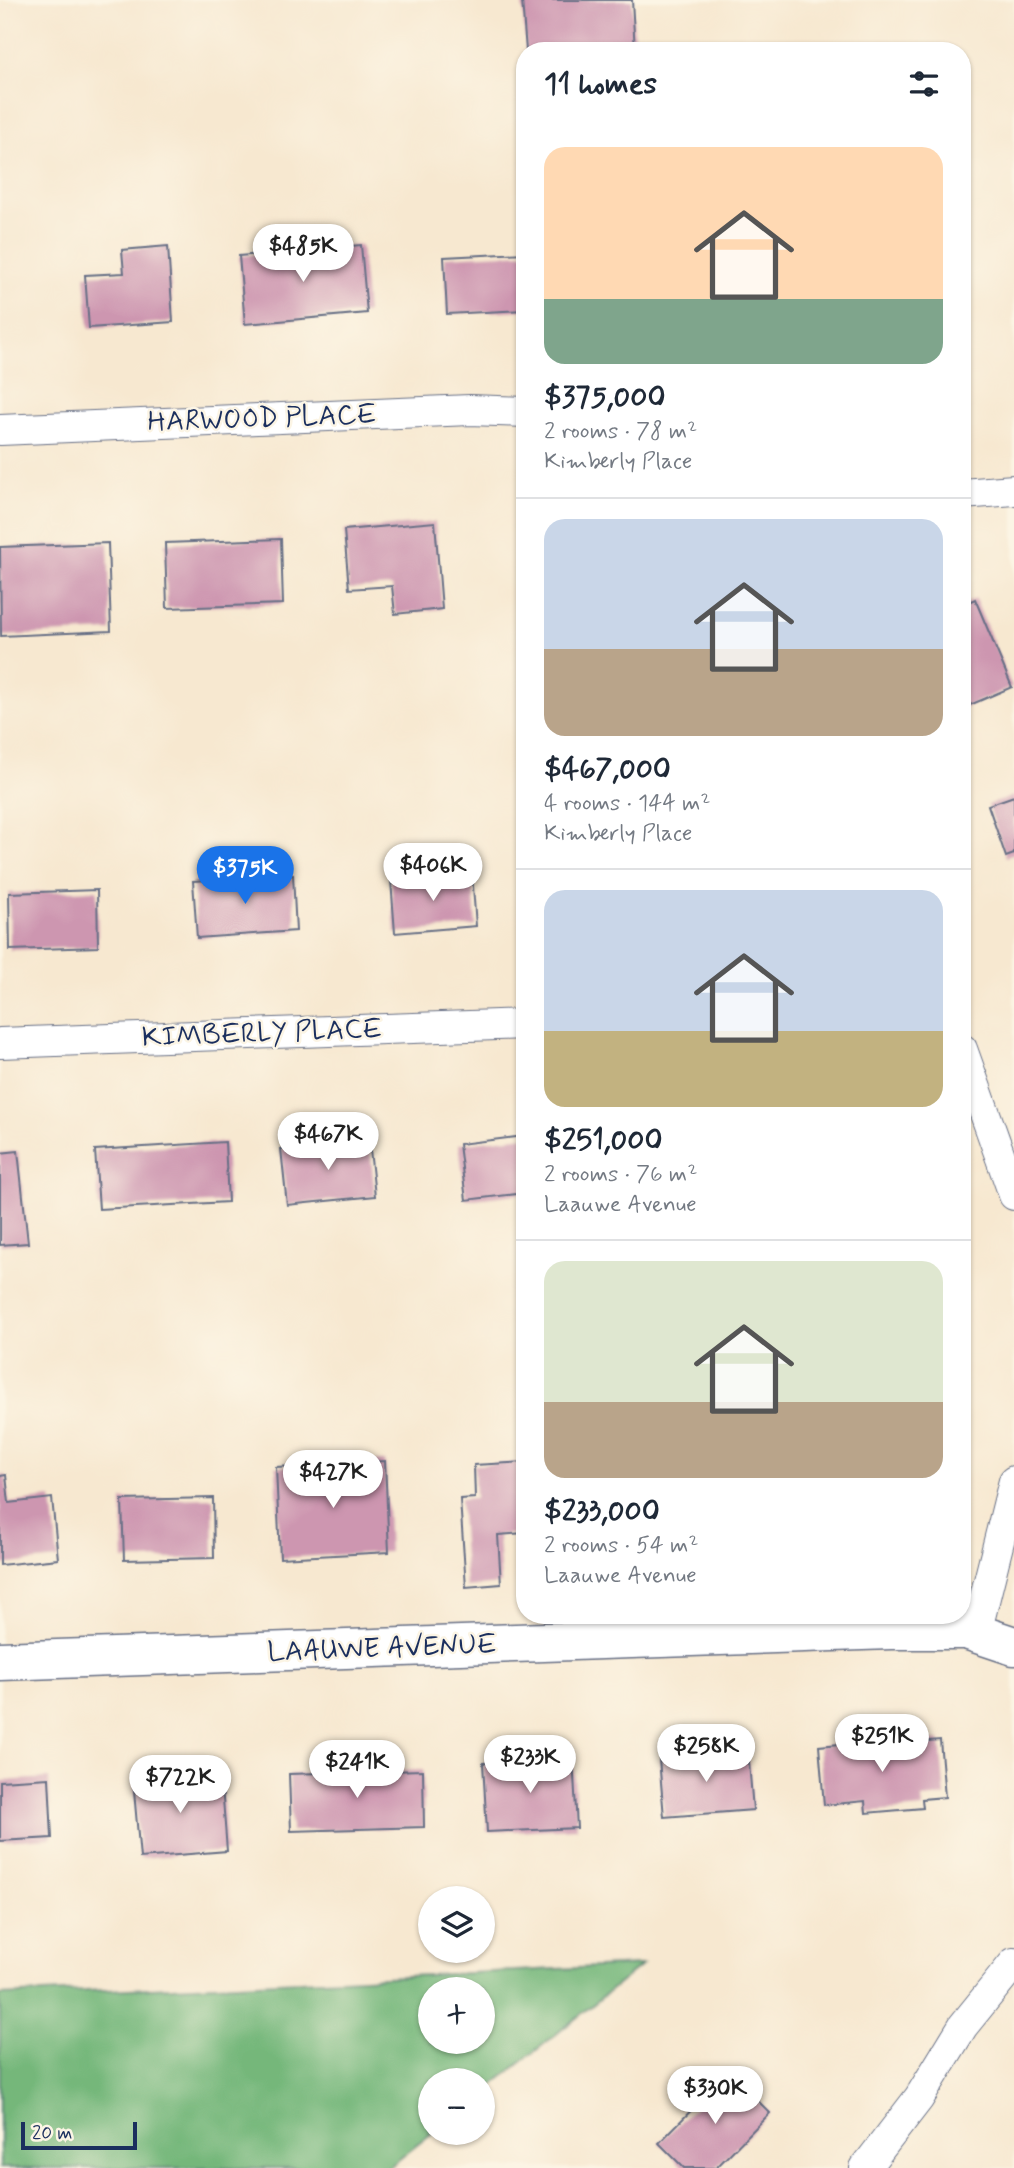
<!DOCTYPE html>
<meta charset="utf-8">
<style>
body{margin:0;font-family:Mynerve,sans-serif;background:#f2f2f3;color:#1f2937;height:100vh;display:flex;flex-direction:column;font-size:26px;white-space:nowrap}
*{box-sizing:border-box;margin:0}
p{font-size:23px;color:#747a83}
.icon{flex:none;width:38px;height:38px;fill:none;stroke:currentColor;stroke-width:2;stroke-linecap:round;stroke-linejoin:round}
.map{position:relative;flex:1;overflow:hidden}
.panel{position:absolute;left:516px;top:42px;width:455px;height:1582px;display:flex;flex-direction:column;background:#fff;border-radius:28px;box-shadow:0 2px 5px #0004}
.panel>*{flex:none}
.controls{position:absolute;left:418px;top:1886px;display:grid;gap:14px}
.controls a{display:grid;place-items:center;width:77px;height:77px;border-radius:50%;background:#fff;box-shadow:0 2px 5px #0004;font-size:35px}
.scale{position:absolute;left:21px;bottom:18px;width:116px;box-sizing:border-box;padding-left:7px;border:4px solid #1b2f5e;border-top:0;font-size:19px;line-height:24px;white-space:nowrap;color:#1b2f5e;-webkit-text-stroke:5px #fcf5e5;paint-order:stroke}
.price{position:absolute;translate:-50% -60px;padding:0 16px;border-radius:24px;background:#fff;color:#222;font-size:23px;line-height:46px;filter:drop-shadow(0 2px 4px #0008)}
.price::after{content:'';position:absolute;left:50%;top:42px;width:21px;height:16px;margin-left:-10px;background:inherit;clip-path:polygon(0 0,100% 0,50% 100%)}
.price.current{background:#1a73e8;color:#fff}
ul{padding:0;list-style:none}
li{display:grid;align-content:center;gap:14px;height:371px;padding:0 28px}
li+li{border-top:2px solid #e0e1e3}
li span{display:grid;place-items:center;height:217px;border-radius:21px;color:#555}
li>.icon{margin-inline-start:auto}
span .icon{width:126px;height:126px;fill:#fffc;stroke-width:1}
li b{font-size:30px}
h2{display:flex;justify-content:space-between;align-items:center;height:84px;padding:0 28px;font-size:30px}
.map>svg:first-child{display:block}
.forest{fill:#75b77a;stroke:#48736c;stroke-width:2;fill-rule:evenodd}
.building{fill:#cd96b0}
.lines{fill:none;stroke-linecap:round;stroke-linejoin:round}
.street-casing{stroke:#687086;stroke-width:32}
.secondary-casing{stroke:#687086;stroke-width:41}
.street{stroke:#fff;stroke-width:30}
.secondary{stroke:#fff;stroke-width:38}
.labels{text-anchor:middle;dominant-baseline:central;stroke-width:5;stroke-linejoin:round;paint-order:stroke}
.street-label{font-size:28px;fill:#1b2f5e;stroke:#fcf5e5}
</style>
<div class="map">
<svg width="1014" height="2168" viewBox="0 0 1014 2168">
<rect width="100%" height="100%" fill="#fcf5e5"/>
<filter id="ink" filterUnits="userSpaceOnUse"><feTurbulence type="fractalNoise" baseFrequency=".0143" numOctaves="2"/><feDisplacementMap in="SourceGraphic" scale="14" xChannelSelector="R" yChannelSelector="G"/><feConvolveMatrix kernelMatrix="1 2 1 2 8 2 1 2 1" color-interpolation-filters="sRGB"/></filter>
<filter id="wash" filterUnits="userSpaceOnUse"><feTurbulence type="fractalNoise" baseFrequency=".00686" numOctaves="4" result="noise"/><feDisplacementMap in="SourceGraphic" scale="28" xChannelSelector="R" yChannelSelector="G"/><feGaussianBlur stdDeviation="1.57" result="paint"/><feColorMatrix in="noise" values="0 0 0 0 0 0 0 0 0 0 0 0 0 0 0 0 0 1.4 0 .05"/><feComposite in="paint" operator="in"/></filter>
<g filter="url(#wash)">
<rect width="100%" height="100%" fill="#f7e8d0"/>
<!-- forest -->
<path class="forest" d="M642,1965L483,2093V2081H430V2133H432L388,2168H0V1995ZM430,1990H483V2042H430Z"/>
<g id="blocks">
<!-- building -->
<g class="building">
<polygon points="522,0 632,0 635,51 526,51"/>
<polygon points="361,245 367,313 245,324 239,256"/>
<polygon points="168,246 173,322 89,328 85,275 124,273 122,250"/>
<polygon points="525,253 525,310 447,314 444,257"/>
<polygon points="435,522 442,609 395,614 392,586 349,589 344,530"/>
<polygon points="281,539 283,604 167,608 165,543"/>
<polygon points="108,543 111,631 1,636 0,547"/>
<polygon points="975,599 1012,687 963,708 962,605"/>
<polygon points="1014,796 1014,854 1006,857 988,805"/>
<polygon points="472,873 476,926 395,933 391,880"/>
<polygon points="293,875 296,931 197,938 193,881"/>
<polygon points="97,890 98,947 10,950 9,893"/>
<polygon points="525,1136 525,1193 466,1200 459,1144"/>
<polygon points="369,1140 375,1196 287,1205 281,1149"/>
<polygon points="225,1142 228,1202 99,1209 95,1150"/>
<polygon points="18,1151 28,1243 0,1245 0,1153"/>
<polygon points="385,1461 389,1552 280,1558 276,1467"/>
<polygon points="525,1462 525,1533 498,1535 501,1584 466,1587 460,1499 475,1498 474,1465"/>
<polygon points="6,1475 9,1503 52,1498 58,1559 0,1565 0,1476"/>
<polygon points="213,1498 214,1558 124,1560 122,1500"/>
<polygon points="905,1738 905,1743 940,1740 945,1797 922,1799 923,1808 866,1813 865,1801 824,1805 819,1746"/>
<polygon points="748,1751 753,1810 664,1817 659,1759"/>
<polygon points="573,1758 577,1828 487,1832 483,1763"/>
<polygon points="423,1770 424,1827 291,1831 289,1774"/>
<polygon points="221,1773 227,1851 140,1858 133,1780"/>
<polygon points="49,1778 52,1838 0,1841 0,1781"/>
<polygon points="729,2072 770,2113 716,2168 684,2168 659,2143"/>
</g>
</g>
</g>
<g filter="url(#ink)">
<use href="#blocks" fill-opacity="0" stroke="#687086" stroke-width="2"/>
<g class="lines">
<!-- street casing -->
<g class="street-casing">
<g id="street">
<polyline points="0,430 470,410 525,412"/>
<polyline points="962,494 1014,490"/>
<polyline points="0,1043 525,1024"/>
<polyline points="962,1049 1014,1195"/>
<polyline points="976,1633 1014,1481"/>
<polyline points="865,2168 919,2098 963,2026 1014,1963"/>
</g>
</g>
<!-- secondary casing -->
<g class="secondary-casing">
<polyline id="secondary" points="0,1661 891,1630 966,1630 1014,1646"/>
</g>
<!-- street -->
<use href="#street" class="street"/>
<!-- secondary -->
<use href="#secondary" class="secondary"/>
</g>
</g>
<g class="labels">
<!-- street labels -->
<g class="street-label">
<text transform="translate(262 419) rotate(-2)">HARWOOD PLACE</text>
<text transform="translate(262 1034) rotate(-2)">KIMBERLY PLACE</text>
<text transform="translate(382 1649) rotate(-2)">LAAUWE AVENUE</text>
</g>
</g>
</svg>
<div class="controls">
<a><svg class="icon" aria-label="layers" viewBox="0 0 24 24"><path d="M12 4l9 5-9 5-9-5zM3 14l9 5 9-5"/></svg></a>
<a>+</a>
<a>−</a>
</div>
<div class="scale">20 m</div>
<b class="price" style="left:303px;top:284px">$485K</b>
<b class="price" style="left:433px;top:903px">$406K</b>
<b class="price current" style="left:245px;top:906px">$375K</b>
<b class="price" style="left:328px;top:1172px">$467K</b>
<b class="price" style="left:333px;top:1510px">$427K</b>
<b class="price" style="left:882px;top:1774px">$251K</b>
<b class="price" style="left:706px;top:1784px">$258K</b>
<b class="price" style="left:530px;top:1795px">$233K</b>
<b class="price" style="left:357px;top:1800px">$241K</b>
<b class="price" style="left:180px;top:1815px">$722K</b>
<b class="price" style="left:715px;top:2126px">$330K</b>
<section class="panel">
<h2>11 homes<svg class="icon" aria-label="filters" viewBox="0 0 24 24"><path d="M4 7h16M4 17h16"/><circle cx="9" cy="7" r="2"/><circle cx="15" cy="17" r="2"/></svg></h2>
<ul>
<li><span style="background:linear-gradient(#ffd9b3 70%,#7fa58c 0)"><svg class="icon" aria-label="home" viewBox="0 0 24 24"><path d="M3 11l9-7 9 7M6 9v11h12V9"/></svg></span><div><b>$375,000</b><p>2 rooms · 78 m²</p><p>Kimberly Place</p></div></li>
<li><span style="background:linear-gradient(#c9d6e8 60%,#b9a48a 0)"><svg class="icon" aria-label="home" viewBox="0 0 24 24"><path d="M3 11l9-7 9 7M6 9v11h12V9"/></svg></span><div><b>$467,000</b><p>4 rooms · 144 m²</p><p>Kimberly Place</p></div></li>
<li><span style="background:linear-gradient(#c9d6e8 65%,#c2b280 0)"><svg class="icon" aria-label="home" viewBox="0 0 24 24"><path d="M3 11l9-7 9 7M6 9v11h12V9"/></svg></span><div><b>$251,000</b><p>2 rooms · 76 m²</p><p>Laauwe Avenue</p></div></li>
<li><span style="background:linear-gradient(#dfe7d0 65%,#b9a48a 0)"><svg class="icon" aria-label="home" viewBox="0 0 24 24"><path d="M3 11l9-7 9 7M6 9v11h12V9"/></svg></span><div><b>$233,000</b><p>2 rooms · 54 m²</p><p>Laauwe Avenue</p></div></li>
</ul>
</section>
</div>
